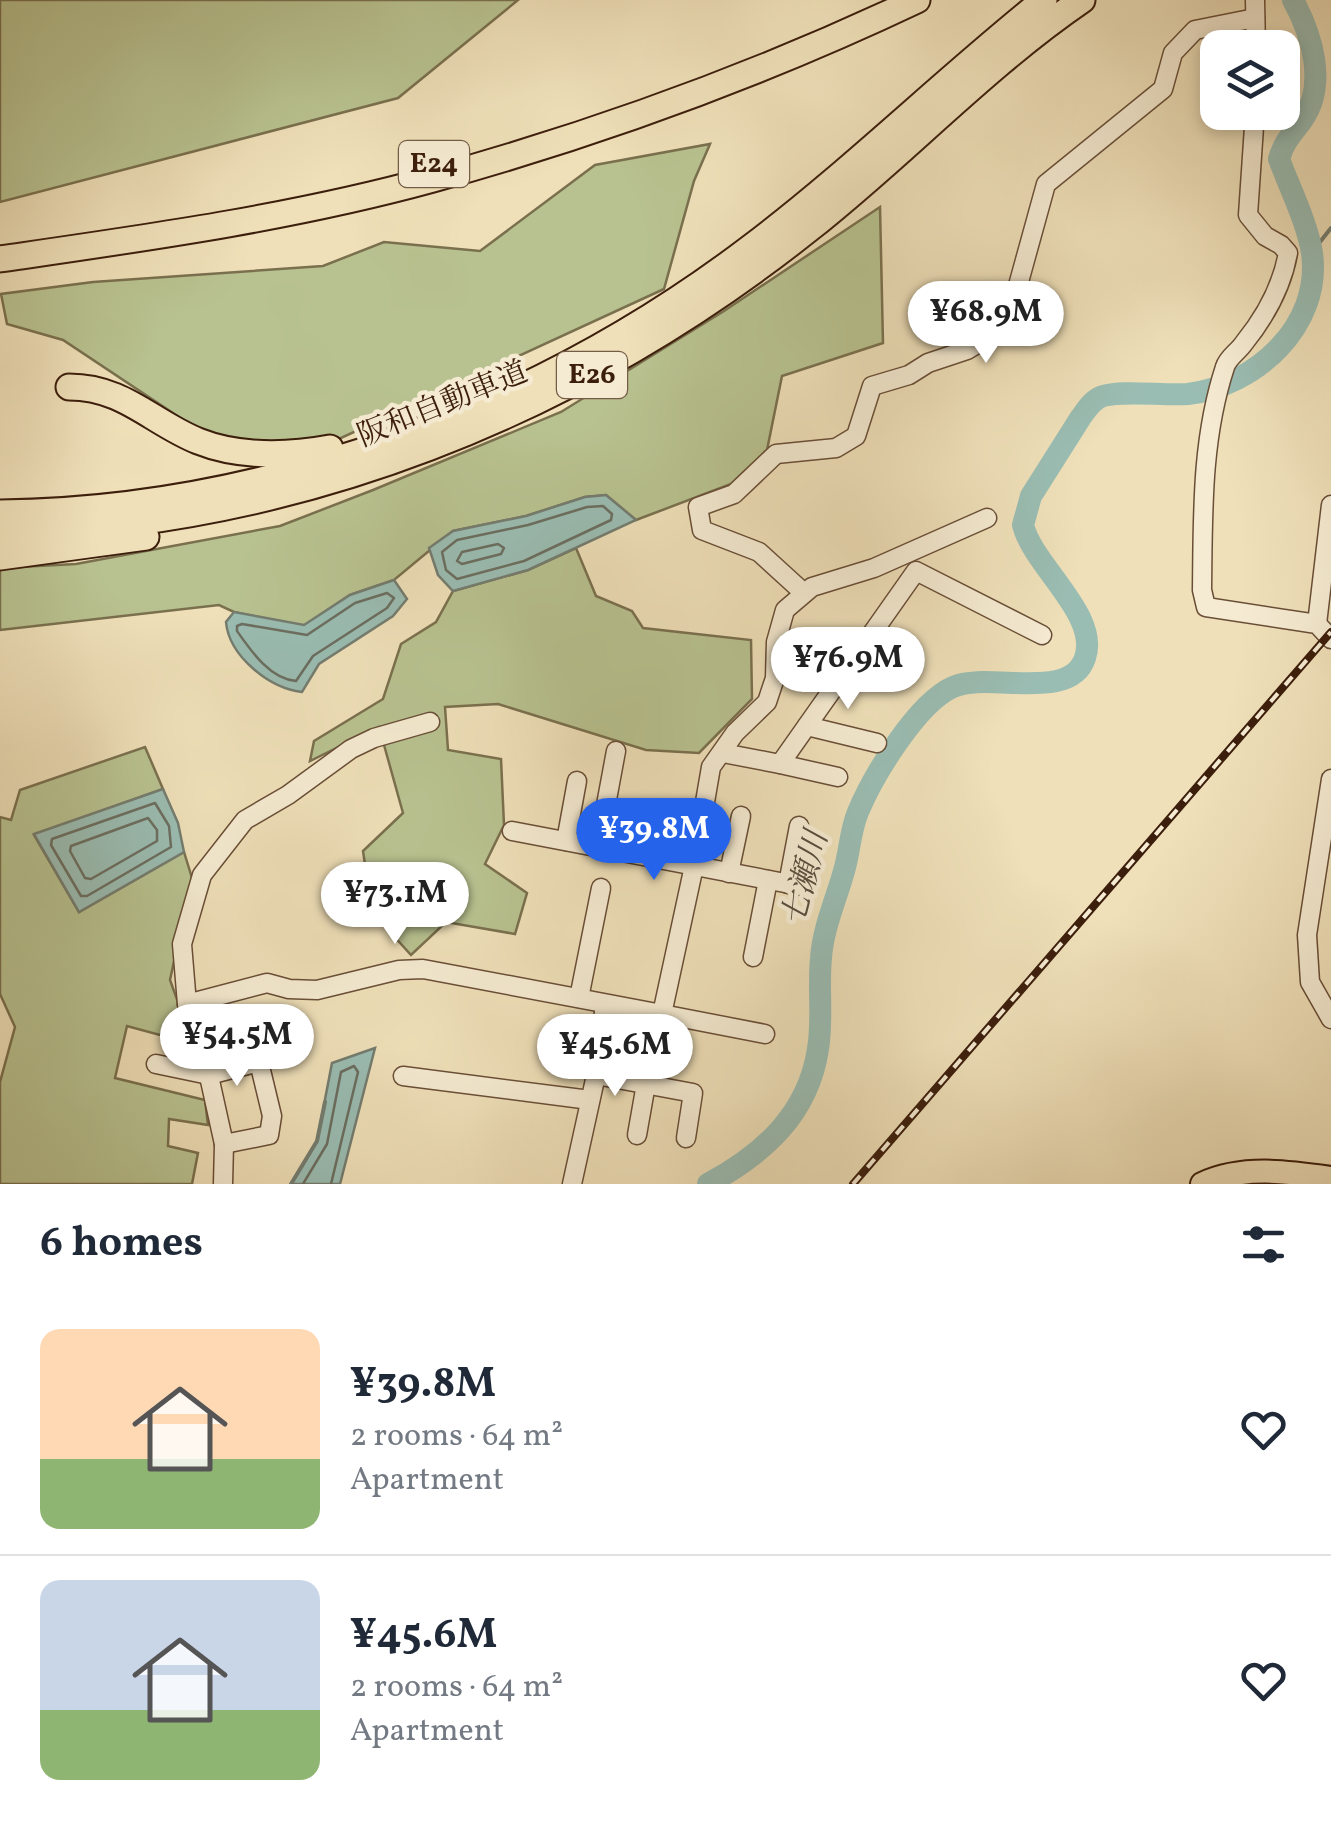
<!DOCTYPE html>
<meta charset="utf-8">
<style>
body{margin:0;font-family:Vollkorn,"Noto Serif JP",serif;background:#f2f2f3;color:#1f2937;height:100vh;display:flex;flex-direction:column;font-size:38px;white-space:nowrap}
*{box-sizing:border-box;margin:0}
p{font-size:32px;color:#747a83}
.icon{flex:none;width:55px;height:55px;fill:none;stroke:currentColor;stroke-width:2;stroke-linecap:round;stroke-linejoin:round}
.map{position:relative;height:1184px;overflow:hidden}
.side{display:flex;flex-direction:column;background:#fff;flex:1}
.side>*{flex:none}
.buttons{position:absolute;left:1200px;top:30px;display:grid;gap:20px}
.buttons a{display:grid;place-items:center;width:100px;height:100px;border-radius:20px;background:#fff;box-shadow:0 5px 15px #0003;font-size:50px}
.price{position:absolute;translate:-50% -85px;padding:0 22px;border-radius:35px;background:#fff;color:#222;font-size:32px;line-height:65px;filter:drop-shadow(0 2px 5px #0008)}
.price::after{content:'';position:absolute;left:50%;top:60px;width:30px;height:22px;margin-left:-15px;background:inherit;clip-path:polygon(0 0,100% 0,50% 100%)}
.price.on{background:#2563eb;color:#fff}
ul{padding:0;list-style:none}
li{display:flex;align-items:center;gap:30px;height:250px;padding:0 40px}
li+li{border-top:2px solid #e0e1e3}
li span{display:grid;place-items:center;flex:none;width:280px;height:200px;border-radius:20px;color:#555}
li>.icon{margin-inline-start:auto}
span .icon{width:120px;height:120px;fill:#fffc;stroke-width:1}
li b{font-size:42px}
h2{display:flex;justify-content:space-between;align-items:center;height:120px;padding:0 40px;font-size:42px}
.map>svg:first-child{display:block}
.green{fill:#b8c290;stroke:#7a704e;stroke-width:2.5}
.water{fill:#9abdb3;stroke:#747d70;stroke-width:2.5}
.lines{fill:none;stroke-linecap:round;stroke-linejoin:round}
.shore{stroke:#6b6e60;stroke-width:2.5}
.stream{stroke:#747d70;stroke-width:4}
.river{stroke:#9abdb3;stroke-width:22}
.minor-casing{stroke:#694e37;stroke-width:21}
.major-casing{stroke:#3c1e0c;stroke-width:26}
.highway-casing{stroke:#3c1e0c;stroke-width:29}
.minor{stroke:#f5ebd2;stroke-width:18}
.major{stroke:#efe0b9;stroke-width:22}
.highway{stroke:#efe0b9;stroke-width:25}
.rail-casing{stroke:#3c1e0c;stroke-width:8}
.rail{stroke:#f5ebd2;stroke-width:4;stroke-dasharray:11;stroke-linecap:butt}
.labels{text-anchor:middle;dominant-baseline:central;stroke-width:9;stroke-linejoin:round;paint-order:stroke}
.shield{fill:#f5ebd2;stroke:#745c47;stroke-width:2.5}
.shield-label{font-size:28px;font-weight:bold;fill:#3c1e0c}
.street-label{font-size:30px;fill:#3c1e0c;stroke:#f5ebd2}
.water-label{font-size:32px;font-style:italic;fill:#584e3e;stroke:#f5ebd2}
</style>
<div class="map">
<svg width="1331" height="1184" viewBox="0 0 1331 1184">
<rect width="100%" height="100%" fill="#efe0b9"/>
<filter id="stains"><feTurbulence type="fractalNoise" baseFrequency=".002" numOctaves="4"/><feColorMatrix values="0 0 0 0 .2 0 0 0 0 .09 0 0 0 0 .02 0 0 0 .5 -.17"/></filter>
<radialGradient id="worn" r=".72"><stop offset=".6" stop-color="#630" stop-opacity="0"/><stop offset="1" stop-color="#630" stop-opacity=".3"/></radialGradient>
<!-- green -->
<g class="green">
<polygon points="0,0 518,0 398,98 0,202"/>
<polygon points="710,144 694,181 664,289 341,438 247,444 194,427 63,340 7,324 1,294 93,282 323,266 384,242 480,251 595,165"/>
<polygon points="880,207 883,343 782,376 767,450 731,484 636,520 606,495 585,497 526,516 453,531 394,580 350,595 304,626 234,612 219,605 0,630 0,568 76,564 280,526 373,490 561,412 724,311"/>
<polygon points="576,548 596,596 632,611 643,628 751,640 752,699 699,753 646,750 498,704 445,707 448,750 501,759 504,825 485,864 527,893 515,934 446,922 411,955 372,912 363,851 403,813 379,727 310,761 314,741 383,699 401,644 436,622 453,591 528,570"/>
<polygon points="145,747 163,789 34,835 79,912 184,852 192,878 170,980 193,1044 127,1026 115,1078 205,1100 208,1125 169,1119 168,1146 198,1153 192,1184 0,1184 0,1082 15,1027 0,994 0,817 11,820 20,790"/>
</g>
<!-- water -->
<g class="water">
<polygon points="606,495 636,520 528,570 453,591 438,575 429,548 453,531 526,516 585,497"/>
<path d="M394,580L407,599L393,616L319,664L302,692C269,688 229,656 226,622L234,612L304,625L350,595Z"/>
<polygon points="163,789 178,823 184,852 79,912 34,834"/>
<polygon points="375,1048 340,1184 291,1184 317,1141 332,1063"/>
</g>
<g class="lines">
<!-- shore -->
<g class="shore">
<polygon points="603,506 612,514 611,520 524,561 457,579 446,570 442,552 457,540 528,525 587,507"/>
<polygon points="498,544 504,548 501,554 462,564 457,561 462,552"/>
<path d="M387,593L394,598L387,608L313,656L296,681C270,679 251,651 237,631V626L242,624L307,635L355,603Z"/>
<polygon points="155,803 169,826 171,847 87,896 81,896 51,845 52,839"/>
<polygon points="148,818 157,830 157,841 91,879 85,878 70,851 71,846"/>
<polyline points="303,1184 327,1144 341,1072 354,1066 358,1072 331,1184"/>
</g>
<!-- stream -->
<g class="stream">
<polyline points="1312,252 1331,228"/>
<polyline points="291,1184 317,1141 325,1102"/>
</g>
<!-- river -->
<path class="river" d="M708,1184C763,1154 808,1115 818,1049C823,1020 818,988 821,958C823,928 836,900 844,871C850,851 850,831 858,812C873,776 917,703 953,687C988,671 1070,703 1085,658C1100,615 1033,566 1023,525L1031,496L1081,417C1087,409 1093,399 1103,396C1123,390 1165,396 1188,394C1255,386 1322,326 1312,253C1307,222 1290,189 1279,159C1284,141 1293,133 1303,119C1327,84 1312,35 1293,0"/>
<!-- minor casing -->
<g class="minor-casing">
<g id="minor">
<polyline points="1255,0 1256,48"/>
<path d="M1255,112L1248,215L1265,236L1281,245L1288,253C1282,286 1265,317 1244,343C1238,352 1228,357 1225,367C1201,440 1203,515 1202,590L1206,607L1317,624L1331,639"/>
<polyline points="804,593 759,552 702,530 698,507 734,494 776,454 836,448 856,436 872,386 909,375 928,363 967,350 1011,323 1014,300 1046,184 1163,89 1173,53 1195,30 1255,18"/>
<polyline points="1317,624 1331,505"/>
<polyline points="807,726 877,743"/>
<polyline points="723,753 780,764 916,571 1042,635"/>
<polyline points="780,764 838,777"/>
<polyline points="1331,779 1307,935 1310,982 1331,1019"/>
<polyline points="512,831 806,887"/>
<polyline points="566,841 577,781"/>
<polyline points="598,848 616,751"/>
<polyline points="729,873 741,816"/>
<polyline points="788,884 799,826"/>
<polyline points="753,957 768,880"/>
<polyline points="579,998 601,888"/>
<polyline points="187,1004 267,983 289,989 317,990 399,970 423,969 662,1014 694,866 711,767 735,733 767,702 775,678 776,642 785,610 812,587 874,568 987,518"/>
<polyline points="662,1014 765,1034"/>
<polyline points="156,1064 209,1075 259,1062 272,1116 269,1135 224,1144"/>
<polyline points="596,1075 693,1093 686,1138"/>
<polyline points="403,1076 590,1100"/>
<polyline points="637,1135 646,1084"/>
<polyline points="223,1184 224,1144 205,1058 187,1004 182,944 202,875 245,820 288,795 351,749 374,738 430,722"/>
<polyline points="572,1184 596,1075 605,1004"/>
</g>
</g>
<!-- major casing -->
<g class="major-casing">
<path id="major" d="M1202,1184C1242,1165 1289,1172 1331,1178"/>
</g>
<!-- highway casing -->
<g class="highway-casing">
<g id="highway">
<path d="M0,259C145,238 291,218 433,179C599,133 761,74 917,0"/>
<path d="M69,387C124,387 151,422 198,441C238,457 287,456 330,448"/>
<path d="M0,513C267,510 538,409 750,248C852,171 944,80 1044,0"/>
<path d="M0,533C299,525 576,414 809,229C902,156 984,67 1082,0"/>
<polyline points="0,557 146,537"/>
</g>
</g>
<!-- minor -->
<use href="#minor" class="minor"/>
<!-- major -->
<use href="#major" class="major"/>
<!-- highway -->
<use href="#highway" class="highway"/>
<!-- rail casing -->
<g class="rail-casing">
<polyline id="rail" points="853,1184 1331,632"/>
</g>
<!-- rail -->
<use href="#rail" class="rail"/>
</g>
<g class="labels">
<!-- shield labels -->
<g class="shield">
<rect x="399" y="141" width="70" height="46" rx="8"/>
<rect x="557" y="352" width="70" height="46" rx="8"/>
</g>
<g class="shield-label">
<text x="434" y="164">E24</text>
<text x="592" y="375">E26</text>
</g>
<!-- street labels -->
<g class="street-label">
<text transform="translate(443 405) rotate(-22)">阪和自動車道</text>
</g>
<!-- water labels -->
<g class="water-label">
<text transform="translate(807 879) rotate(-75)">七瀬川</text>
</g>
</g>
<rect width="100%" height="100%" filter="url(#stains)"/>
<rect width="100%" height="100%" fill="url(#worn)"/>
</svg>
<div class="buttons">
<a><svg class="icon" aria-label="layers" viewBox="0 0 24 24"><path d="M12 4l9 5-9 5-9-5zM3 14l9 5 9-5"/></svg></a>
</div>
<b class="price" style="left:986px;top:366px">¥68.9M</b>
<b class="price" style="left:848px;top:712px">¥76.9M</b>
<b class="price on" style="left:654px;top:883px">¥39.8M</b>
<b class="price" style="left:395px;top:947px">¥73.1M</b>
<b class="price" style="left:237px;top:1089px">¥54.5M</b>
<b class="price" style="left:615px;top:1099px">¥45.6M</b>
</div>
<section class="side">
<h2>6 homes<svg class="icon" aria-label="filters" viewBox="0 0 24 24"><path d="M4 7h16M4 17h16"/><circle cx="9" cy="7" r="2"/><circle cx="15" cy="17" r="2"/></svg></h2>
<ul>
<li><span style="background:linear-gradient(#ffd9b3 65%,#8fb573 0)"><svg class="icon" aria-label="home" viewBox="0 0 24 24"><path d="M3 11l9-7 9 7M6 9v11h12V9"/></svg></span><div><b>¥39.8M</b><p>2 rooms · 64 m²</p><p>Apartment</p></div><svg class="icon" aria-label="heart" viewBox="0 0 24 24"><path d="M12 20l-8-8c-3-5 5-10 8-4 3-6 11-1 8 4z"/></svg></li>
<li><span style="background:linear-gradient(#c9d6e8 65%,#8fb573 0)"><svg class="icon" aria-label="home" viewBox="0 0 24 24"><path d="M3 11l9-7 9 7M6 9v11h12V9"/></svg></span><div><b>¥45.6M</b><p>2 rooms · 64 m²</p><p>Apartment</p></div><svg class="icon" aria-label="heart" viewBox="0 0 24 24"><path d="M12 20l-8-8c-3-5 5-10 8-4 3-6 11-1 8 4z"/></svg></li>
</ul>
</section>
